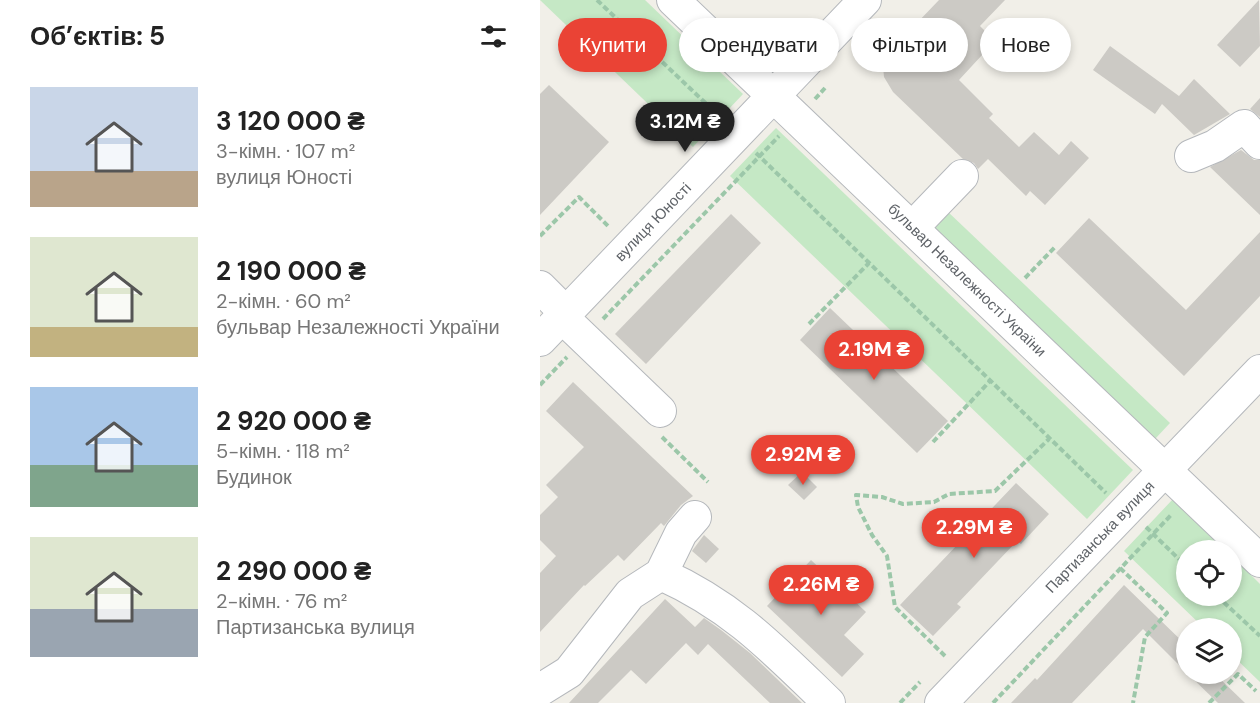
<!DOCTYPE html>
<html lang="uk">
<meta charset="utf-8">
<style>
body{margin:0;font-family:"DM Sans",sans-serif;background:#f6f6f6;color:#222;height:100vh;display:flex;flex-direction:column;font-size:22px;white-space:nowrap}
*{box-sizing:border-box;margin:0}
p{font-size:20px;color:#767676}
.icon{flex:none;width:33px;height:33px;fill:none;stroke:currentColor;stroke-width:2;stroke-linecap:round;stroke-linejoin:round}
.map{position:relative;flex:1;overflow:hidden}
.drawer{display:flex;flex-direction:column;background:#fff;width:540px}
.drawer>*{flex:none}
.top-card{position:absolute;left:18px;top:18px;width:570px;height:54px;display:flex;gap:12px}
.tools{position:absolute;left:636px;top:540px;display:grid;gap:12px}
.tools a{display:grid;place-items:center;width:66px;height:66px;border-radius:50%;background:#fff;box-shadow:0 3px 9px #0003;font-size:30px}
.price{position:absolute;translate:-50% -51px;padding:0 14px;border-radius:21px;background:#ea4335;color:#fff;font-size:20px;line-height:39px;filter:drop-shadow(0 2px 3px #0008)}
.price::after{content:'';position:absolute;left:50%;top:36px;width:18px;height:14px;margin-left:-9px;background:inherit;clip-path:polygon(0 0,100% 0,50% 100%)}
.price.current{background:#222;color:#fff}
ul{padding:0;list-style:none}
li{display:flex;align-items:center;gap:18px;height:150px;padding:0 30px}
li span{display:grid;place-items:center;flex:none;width:168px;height:120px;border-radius:0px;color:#555}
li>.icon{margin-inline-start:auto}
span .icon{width:72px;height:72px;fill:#fffc;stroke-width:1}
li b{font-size:26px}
h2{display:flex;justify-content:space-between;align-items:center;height:72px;padding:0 30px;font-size:26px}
.tag{padding:0 21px;border-radius:27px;background:#fff;box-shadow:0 3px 9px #0003;font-size:21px;line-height:54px}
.tag.current{background:#ea4335;color:#fff}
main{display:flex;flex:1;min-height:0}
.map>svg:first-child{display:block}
.green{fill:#c5e8c5}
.building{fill:#cccac5}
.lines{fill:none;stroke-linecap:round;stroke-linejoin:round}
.minor-casing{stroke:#b5b8bc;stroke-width:34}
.path{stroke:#9cc7a9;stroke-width:4;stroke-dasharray:6 3;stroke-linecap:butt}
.minor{stroke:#fff;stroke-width:32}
.labels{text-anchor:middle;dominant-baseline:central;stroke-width:5;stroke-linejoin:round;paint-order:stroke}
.street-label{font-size:15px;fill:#5f6368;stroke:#fff}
</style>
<main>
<section class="drawer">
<h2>Об’єктів: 5<svg class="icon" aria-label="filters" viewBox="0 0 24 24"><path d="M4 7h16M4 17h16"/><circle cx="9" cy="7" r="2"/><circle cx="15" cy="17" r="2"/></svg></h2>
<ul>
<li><span style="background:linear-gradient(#c9d6e8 70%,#b9a48a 0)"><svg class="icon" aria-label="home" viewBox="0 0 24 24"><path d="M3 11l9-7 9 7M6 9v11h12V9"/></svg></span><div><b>3 120 000 ₴</b><p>3-кімн. · 107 m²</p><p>вулиця Юності</p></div></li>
<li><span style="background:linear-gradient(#dfe7d0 75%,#c2b280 0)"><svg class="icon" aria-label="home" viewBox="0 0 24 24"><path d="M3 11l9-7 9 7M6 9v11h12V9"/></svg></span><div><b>2 190 000 ₴</b><p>2-кімн. · 60 m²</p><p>бульвар Незалежності України</p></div></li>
<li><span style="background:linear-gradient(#a9c7e8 65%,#7fa58c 0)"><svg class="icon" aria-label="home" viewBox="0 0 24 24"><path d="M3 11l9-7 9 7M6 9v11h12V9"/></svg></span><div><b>2 920 000 ₴</b><p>5-кімн. · 118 m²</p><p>Будинок</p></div></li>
<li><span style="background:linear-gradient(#dfe7d0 60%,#9aa5b1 0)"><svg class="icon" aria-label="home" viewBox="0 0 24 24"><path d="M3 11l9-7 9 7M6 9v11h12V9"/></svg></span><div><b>2 290 000 ₴</b><p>2-кімн. · 76 m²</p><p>Партизанська вулиця</p></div></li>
</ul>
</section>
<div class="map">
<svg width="720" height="703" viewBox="0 0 720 703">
<rect width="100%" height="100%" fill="#f1efe8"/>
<!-- green -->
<g class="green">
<polygon points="0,0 105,0 203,94 153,147"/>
<polygon points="236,128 593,470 547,519 190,176"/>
<polygon points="406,210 630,423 615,439 391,226"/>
<polygon points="633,499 686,550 646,550 646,596 692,596 692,556 720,584 720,682 692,655 692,628 664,628 584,551"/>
</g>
<!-- building -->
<g class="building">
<polygon points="399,0 465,0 440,26 455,41 419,80 453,114 449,118 479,147 494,132 519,155 531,141 549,158 505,205 490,191 486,196 448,159 438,169 434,163 423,159 353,92 344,77 343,66 351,50"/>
<polygon points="719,0 720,46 700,67 677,45"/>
<polygon points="570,46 639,96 654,79 690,114 654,135 622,104 615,114 553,70"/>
<polygon points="9,85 69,142 0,215 0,94"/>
<polygon points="720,98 720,117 710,109"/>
<polygon points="701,150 714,160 720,160 720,215 670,167"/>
<polygon points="191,214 221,243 106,364 75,334"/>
<polygon points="549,218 646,310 720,232 720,296 644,376 516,253"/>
<polygon points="290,308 408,421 377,453 260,340"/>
<polygon points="33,382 153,496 141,505 124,526 121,523 84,561 78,555 45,586 44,585 0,632 0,573 16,556 0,540 0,515 18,497 6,485 44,447 6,411"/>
<polygon points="262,472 277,487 264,500 248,485"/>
<polygon points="476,483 509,514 481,544 477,541 417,604 421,607 393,636 360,605"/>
<polygon points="164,535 179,549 166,563 152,551"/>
<polygon points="271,560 326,612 304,635 324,654 302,677 227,606"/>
<polygon points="584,585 646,645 646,672 603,629 532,703 471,703 495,678 497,680"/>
<polygon points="125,599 155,627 164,618 181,630 210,653 262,703 230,703 168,644 158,655 146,643 106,684 91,670 58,703 29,703"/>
<polygon points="648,674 675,674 705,703 678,703"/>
</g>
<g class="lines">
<!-- minor casing -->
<g class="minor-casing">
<g id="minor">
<polyline points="133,0 720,561"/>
<polyline points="651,156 675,146 704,126 720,143"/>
<polyline points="372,228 422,176"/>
<polyline points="0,287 26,313"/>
<polyline points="22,317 120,411"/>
<polyline points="0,340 325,0"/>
<path d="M121,574C194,607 233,649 289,703"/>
<polyline points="0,690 29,672 90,594 121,574 141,533 155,517"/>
<polyline points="401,703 720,371"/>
</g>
</g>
<!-- path -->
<g class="path">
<polyline points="57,0 177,114"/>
<polyline points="275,99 285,88"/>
<polyline points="216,153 566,493"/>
<polyline points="0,236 39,197 69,227"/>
<polyline points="485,278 515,247"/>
<polyline points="63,319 239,136"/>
<polyline points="269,324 329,263"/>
<polyline points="0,385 27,357"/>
<polyline points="122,437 168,482"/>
<polyline points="393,442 450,381"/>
<polyline points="606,527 646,566"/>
<polyline points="580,568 627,613 605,637 593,703"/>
<polyline points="677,596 720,636"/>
<polyline points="405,656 355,607 347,556 332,535 318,507 316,495 342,497 363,504 394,502 409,494 455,491 509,439"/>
<polyline points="360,703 380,682"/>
<polyline points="453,703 632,514"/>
<polyline points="669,703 698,674 716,691"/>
</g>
<!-- minor -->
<use href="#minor" class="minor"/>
</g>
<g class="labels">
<!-- street labels -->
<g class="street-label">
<text transform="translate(113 222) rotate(-46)">вулиця Юності</text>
<text transform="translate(427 280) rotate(44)">бульвар Незалежності України</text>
<text transform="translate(560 537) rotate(-46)">Партизанська вулиця</text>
</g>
</g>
</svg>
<div class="tools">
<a><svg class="icon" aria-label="locate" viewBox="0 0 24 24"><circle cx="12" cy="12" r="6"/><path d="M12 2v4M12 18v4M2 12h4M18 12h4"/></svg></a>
<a><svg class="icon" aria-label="layers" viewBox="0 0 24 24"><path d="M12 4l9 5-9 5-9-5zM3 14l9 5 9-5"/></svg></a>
</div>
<b class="price current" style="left:145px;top:153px">3.12M ₴</b>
<b class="price" style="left:334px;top:381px">2.19M ₴</b>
<b class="price" style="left:263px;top:486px">2.92M ₴</b>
<b class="price" style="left:434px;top:559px">2.29M ₴</b>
<b class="price" style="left:281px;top:616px">2.26M ₴</b>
<div class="top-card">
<a class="tag current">Купити</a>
<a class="tag">Орендувати</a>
<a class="tag">Фільтри</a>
<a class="tag">Нове</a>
</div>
</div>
</main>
